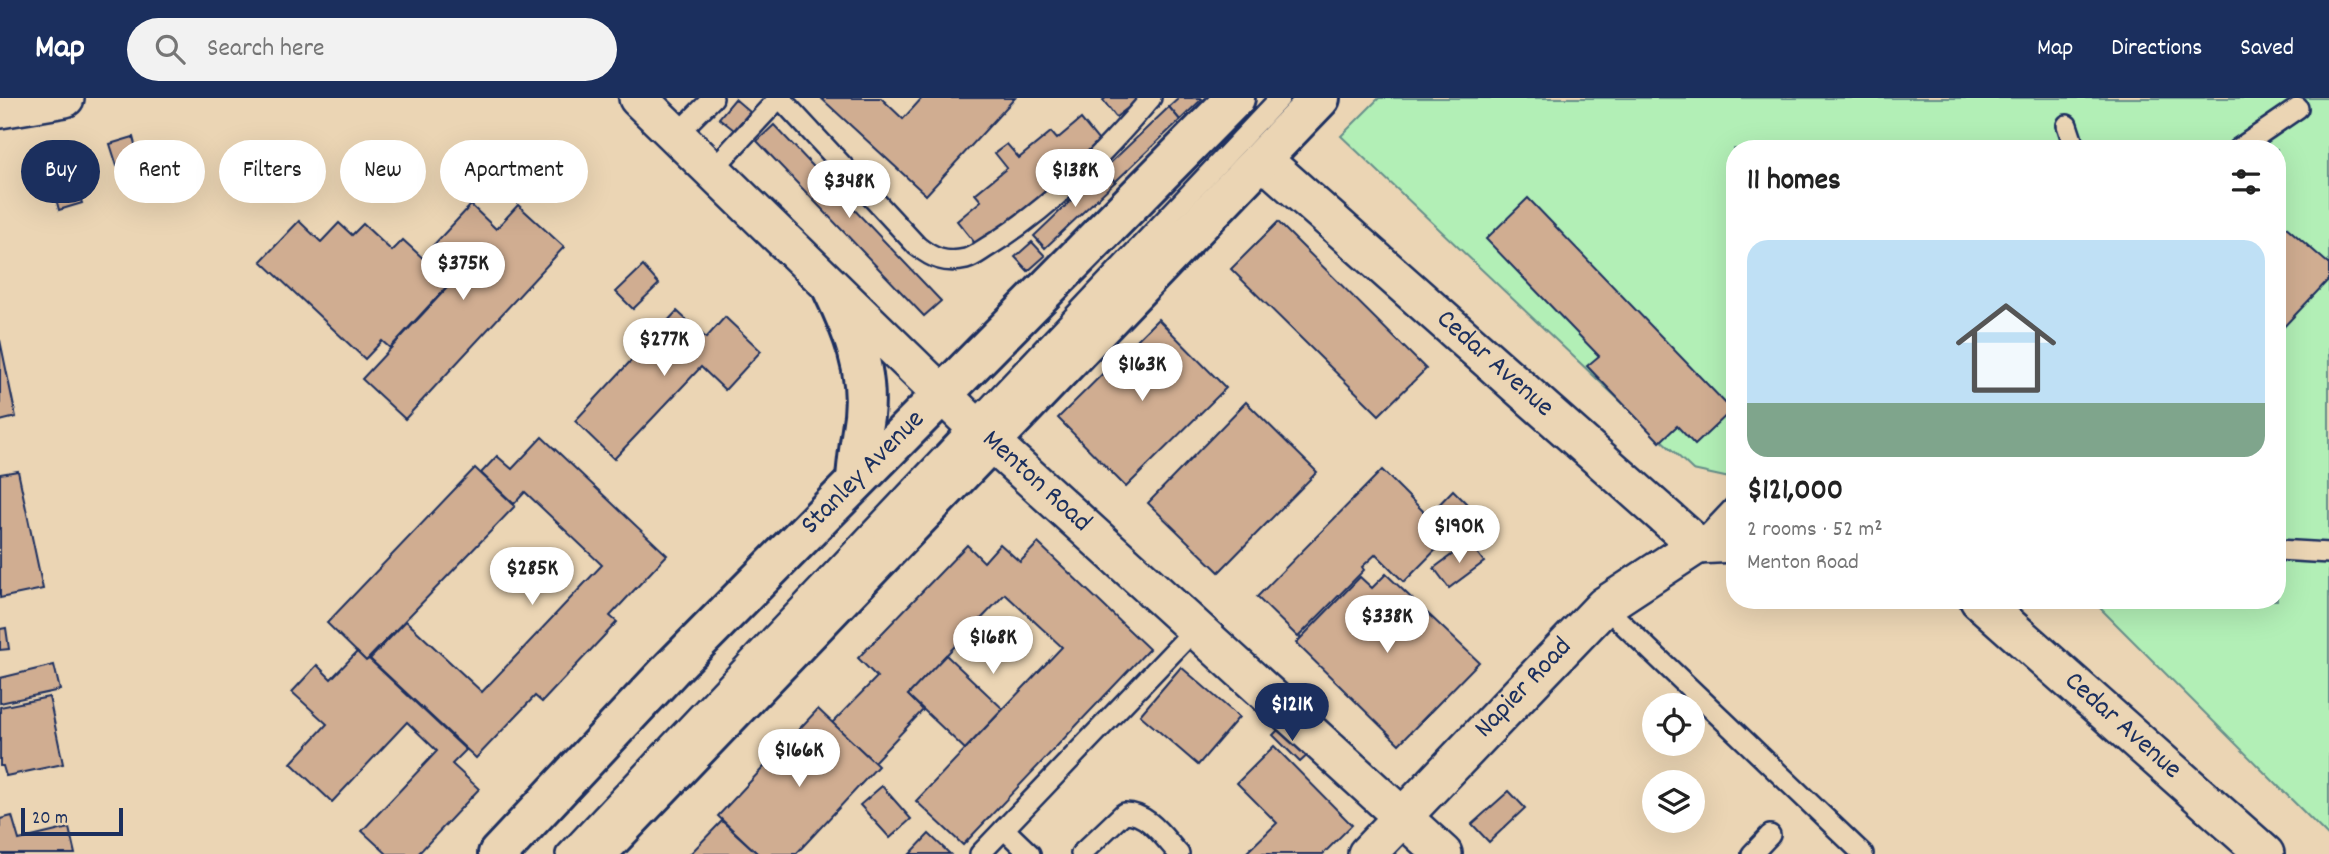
<!DOCTYPE html>
<meta charset="utf-8">
<style>
body{margin:0;font-family:Dekko,sans-serif;background:#f2f2f2;color:#222;height:100vh;display:flex;flex-direction:column;font-size:26px;white-space:nowrap}
*{box-sizing:border-box;margin:0}
p{font-size:23px;color:#767676}
.icon{flex:none;width:38px;height:38px;fill:none;stroke:currentColor;stroke-width:2;stroke-linecap:round;stroke-linejoin:round}
.map{position:relative;flex:1;overflow:hidden}
.drawer{position:absolute;left:1726px;top:42px;width:560px;height:469px;display:flex;flex-direction:column;background:#fff;border-radius:28px;box-shadow:0 7px 28px #0002}
.drawer>*{flex:none}
.hud{position:absolute;left:21px;top:42px;width:665px;height:63px;display:flex;gap:14px}
.buttons{position:absolute;left:1642px;top:595px;display:grid;gap:14px}
.buttons a{display:grid;place-items:center;width:63px;height:63px;border-radius:50%;background:#fff;box-shadow:0 7px 28px #0002;font-size:35px}
.scale{position:absolute;left:21px;bottom:18px;width:102px;box-sizing:border-box;padding-left:7px;border:4px solid #1b2f5e;border-top:0;font-size:19px;line-height:24px;white-space:nowrap;color:#1b2f5e;-webkit-text-stroke:5px #ebd5b4;paint-order:stroke}
.price{position:absolute;translate:-50% -60px;padding:0 16px;border-radius:24px;background:#fff;color:#222;font-size:23px;line-height:46px;filter:drop-shadow(0 2px 4px #0008)}
.price::after{content:'';position:absolute;left:50%;top:42px;width:21px;height:16px;margin-left:-10px;background:inherit;clip-path:polygon(0 0,100% 0,50% 100%)}
.price.selected{background:#1b2f5e;color:#fff}
ul{padding:0;list-style:none}
li{display:grid;align-content:center;gap:14px;height:371px;padding:0 21px}
li+li{border-top:2px solid #e0e0e0}
li span{display:grid;place-items:center;height:217px;border-radius:21px;color:#555}
li>.icon{margin-inline-start:auto}
span .icon{width:126px;height:126px;fill:#fffc;stroke-width:1}
li b{font-size:30px}
h2{display:flex;justify-content:space-between;align-items:center;height:84px;padding:0 21px;font-size:30px}
.tag{padding:0 24px;border-radius:32px;background:#fff;box-shadow:0 7px 28px #0002;font-size:24px;line-height:63px}
.tag.selected{background:#1b2f5e;color:#fff}
header{display:flex;align-items:center;gap:42px;box-sizing:border-box;height:98px;padding:0 35px;background:#1b2f5e;color:#fff}
header strong{font-size:33px}
nav{display:flex;gap:38px;margin-inline-start:auto;font-size:24px}
.search{width:490px;height:63px;background:#f2f2f2;display:flex;align-items:center;gap:18px;box-sizing:border-box;padding:0 24px;border-radius:38px;color:#767676;font-size:26px}
.map>svg:first-child{display:block}
.green{fill:#b2efb6;stroke:#668f8a;stroke-width:2}
.building{fill:#d0ad91;stroke:#1b2f5e;stroke-width:2}
.lines{fill:none;stroke-linecap:round;stroke-linejoin:round}
.lane-casing{stroke:#1b2f5e;stroke-width:24}
.street-casing{stroke:#1b2f5e;stroke-width:42}
.secondary-casing{stroke:#1b2f5e;stroke-width:44}
.lane{stroke:#ebd5b4;stroke-width:19}
.street{stroke:#ebd5b4;stroke-width:37}
.secondary{stroke:#ebd5b4;stroke-width:38}
.labels{text-anchor:middle;dominant-baseline:central;stroke-width:5;stroke-linejoin:round;paint-order:stroke}
.street-label{font-size:28px;fill:#1b2f5e;stroke:#ebd5b4}
</style>
<header>
<strong>Map</strong>
<div class="search"><svg class="icon" aria-label="search" viewBox="0 0 24 24"><circle cx="10" cy="10" r="6"/><path d="M15 15l6 6"/></svg>Search here</div>
<nav><a>Map</a><a>Directions</a><a>Saved</a></nav>
</header>
<div class="map">
<svg width="2329" height="756" viewBox="0 0 2329 756">
<rect width="100%" height="100%" fill="#ebd5b4"/>
<filter id="ink" filterUnits="userSpaceOnUse"><feTurbulence type="fractalNoise" baseFrequency=".0143" numOctaves="2"/><feDisplacementMap in="SourceGraphic" scale="14" xChannelSelector="R" yChannelSelector="G"/><feConvolveMatrix kernelMatrix="1 2 1 2 8 2 1 2 1" color-interpolation-filters="sRGB"/></filter>
<g filter="url(#ink)">
<!-- green -->
<polygon class="green" points="1379,0 2329,0 2329,739 2092,502 2277,502 2277,51 1734,51 1734,381 1693,372 1341,38"/>
<!-- building -->
<g class="building">
<polygon points="821,0 881,0 903,21 922,0 1015,0 926,97"/>
<polygon points="1106,0 1141,0 1116,19 1103,2"/>
<polygon points="1179,0 1201,0 1202,1 1180,22 1169,9"/>
<polygon points="735,1 750,14 734,32 719,20"/>
<polygon points="1169,9 1180,22 1115,84 1104,71"/>
<polygon points="1081,21 1103,48 978,149 957,123 981,103 975,96 1007,70 995,55 1007,46 1019,60 1051,34 1057,41"/>
<polygon points="774,27 941,203 924,218 757,43"/>
<polygon points="133,39 139,61 117,68 110,46"/>
<polygon points="79,49 86,72 61,79 55,55"/>
<polygon points="1104,71 1115,84 1045,150 1034,138"/>
<polygon points="76,87 82,105 59,112 54,93"/>
<polygon points="1528,100 1732,312 1695,347 1677,328 1660,344 1587,268 1599,258 1486,141"/>
<polygon points="471,107 496,131 518,107 564,149 405,321 362,281 458,178 429,152"/>
<polygon points="2277,121 2329,166 2329,181 2277,236"/>
<polygon points="299,123 321,144 339,125 352,137 363,126 392,153 403,142 450,185 390,250 382,243 365,261 261,163"/>
<polygon points="1278,124 1426,271 1379,317 1231,171"/>
<polygon points="1032,144 1045,158 1028,173 1015,159"/>
<polygon points="643,168 659,186 633,211 616,194"/>
<polygon points="677,213 706,240 725,219 761,253 725,292 701,269 614,361 575,323"/>
<polygon points="1158,221 1226,290 1126,389 1058,320"/>
<polygon points="0,242 16,319 0,323"/>
<polygon points="1246,304 1317,374 1219,474 1148,405"/>
<polygon points="542,339 667,457 610,518 617,524 542,604 535,598 476,660 370,561 406,523 482,594 602,467 525,394 514,406 481,375 497,358 512,371"/>
<polygon points="475,370 515,408 366,563 327,525"/>
<polygon points="1382,372 1428,418 1453,392 1474,413 1404,484 1376,456 1362,469 1364,472 1298,539 1257,499"/>
<polygon points="18,373 43,491 0,500 0,376"/>
<polygon points="1469,444 1484,464 1449,490 1434,470"/>
<polygon points="1038,445 1149,551 963,747 916,703 1062,549 1005,496 908,597 923,612 874,664 832,625 877,579 858,560 967,447 984,464 1000,446 1020,464"/>
<polygon points="1386,476 1479,564 1399,646 1296,545 1360,479 1372,490"/>
<polygon points="6,530 9,551 0,552 0,531"/>
<polygon points="357,554 366,563 369,561 466,652 452,666 479,691 418,756 387,756 362,733 437,653 407,624 332,704 291,665 327,626 292,594 317,567 331,581"/>
<polygon points="946,557 1003,611 965,651 908,597"/>
<polygon points="54,567 60,592 0,605 0,580"/>
<polygon points="1181,569 1239,619 1198,667 1140,617"/>
<polygon points="49,599 63,666 6,678 3,668 0,668 0,609"/>
<polygon points="818,611 878,668 796,756 758,756 718,718"/>
<polygon points="1284,626 1311,654 1300,664 1273,637"/>
<polygon points="1274,648 1352,727 1323,756 1245,756 1277,725 1237,685"/>
<polygon points="882,688 911,721 890,740 860,707"/>
<polygon points="1509,693 1525,710 1489,744 1472,726"/>
<polygon points="12,718 19,742 69,730 75,756 0,756 0,721"/>
<polygon points="722,723 758,756 690,756"/>
<polygon points="929,736 950,756 910,756"/>
</g>
<g class="lines">
<!-- lane casing -->
<g class="lane-casing">
<g id="lane">
<path d="M780,0L917,148C932,160 945,166 966,161C974,159 982,152 989,148C1051,110 1104,55 1151,0"/>
<polyline points="2067,27 2075,51"/>
<polyline points="676,37 713,0"/>
<polyline points="2238,51 2298,10"/>
<polyline points="712,72 779,0"/>
<polyline points="1698,447 1734,409"/>
<polyline points="2277,452 2329,455"/>
<polyline points="1604,508 1863,756"/>
<polyline points="1004,731 1030,756"/>
<polyline points="566,756 1280,0"/>
<polyline points="980,756 1196,530"/>
<path d="M1081,756L1124,715C1148,714 1164,740 1179,756"/>
<polyline points="1752,756 1770,737"/>
</g>
</g>
<!-- street casing -->
<g class="street-casing">
<g id="street">
<path id="s1" d="M638,0L990,343L1443,756"/>
<polyline points="0,11 65,0"/>
<path id="s2" d="M1262,61L1697,447L1734,445"/>
<path id="s3" d="M1979,502L2265,756"/>
<path id="s4" d="M1367,756L1604,508L1697,447"/>
</g>
</g>
<!-- secondary casing -->
<g class="secondary-casing">
<g id="secondary">
<path d="M833,192C852,231 869,273 864,318C861,340 857,361 856,383"/>
<path id="s5" d="M498,756L671,571L1235,0"/>
<polyline points="596,756 1320,0"/>
</g>
</g>
<!-- lane -->
<use href="#lane" class="lane"/>
<!-- street -->
<use href="#street" class="street"/>
<!-- secondary -->
<use href="#secondary" class="secondary"/>
</g>
</g>
<g class="labels">
<!-- street labels -->
<g class="street-label">
<text stroke="none"><textPath href="#s2" startOffset="310">Cedar Avenue</textPath></text>
<text stroke="none"><textPath href="#s5" startOffset="528">Stanley Avenue</textPath></text>
<text stroke="none"><textPath href="#s1" startOffset="553">Menton Road</textPath></text>
<text stroke="none"><textPath href="#s4" startOffset="228">Napier Road</textPath></text>
<text stroke="none"><textPath href="#s3" startOffset="191">Cedar Avenue</textPath></text>
</g>
</g>
</svg>
<div class="buttons">
<a><svg class="icon" aria-label="locate" viewBox="0 0 24 24"><circle cx="12" cy="12" r="6"/><path d="M12 2v4M12 18v4M2 12h4M18 12h4"/></svg></a>
<a><svg class="icon" aria-label="layers" viewBox="0 0 24 24"><path d="M12 4l9 5-9 5-9-5zM3 14l9 5 9-5"/></svg></a>
</div>
<div class="scale">20 m</div>
<b class="price" style="left:1075px;top:111px">$138K</b>
<b class="price" style="left:849px;top:122px">$348K</b>
<b class="price" style="left:463px;top:204px">$375K</b>
<b class="price" style="left:664px;top:280px">$277K</b>
<b class="price" style="left:1142px;top:305px">$163K</b>
<b class="price" style="left:1459px;top:467px">$190K</b>
<b class="price" style="left:532px;top:509px">$285K</b>
<b class="price" style="left:1387px;top:557px">$338K</b>
<b class="price" style="left:993px;top:578px">$168K</b>
<b class="price selected" style="left:1292px;top:645px">$121K</b>
<b class="price" style="left:799px;top:691px">$166K</b>
<div class="hud">
<a class="tag selected">Buy</a>
<a class="tag">Rent</a>
<a class="tag">Filters</a>
<a class="tag">New</a>
<a class="tag">Apartment</a>
</div>
<section class="drawer">
<h2>11 homes<svg class="icon" aria-label="filters" viewBox="0 0 24 24"><path d="M4 7h16M4 17h16"/><circle cx="9" cy="7" r="2"/><circle cx="15" cy="17" r="2"/></svg></h2>
<ul>
<li><span style="background:linear-gradient(#bfe0f5 75%,#7fa58c 0)"><svg class="icon" aria-label="home" viewBox="0 0 24 24"><path d="M3 11l9-7 9 7M6 9v11h12V9"/></svg></span><div><b>$121,000</b><p>2 rooms · 52 m²</p><p>Menton Road</p></div></li>
</ul>
</section>
</div>
